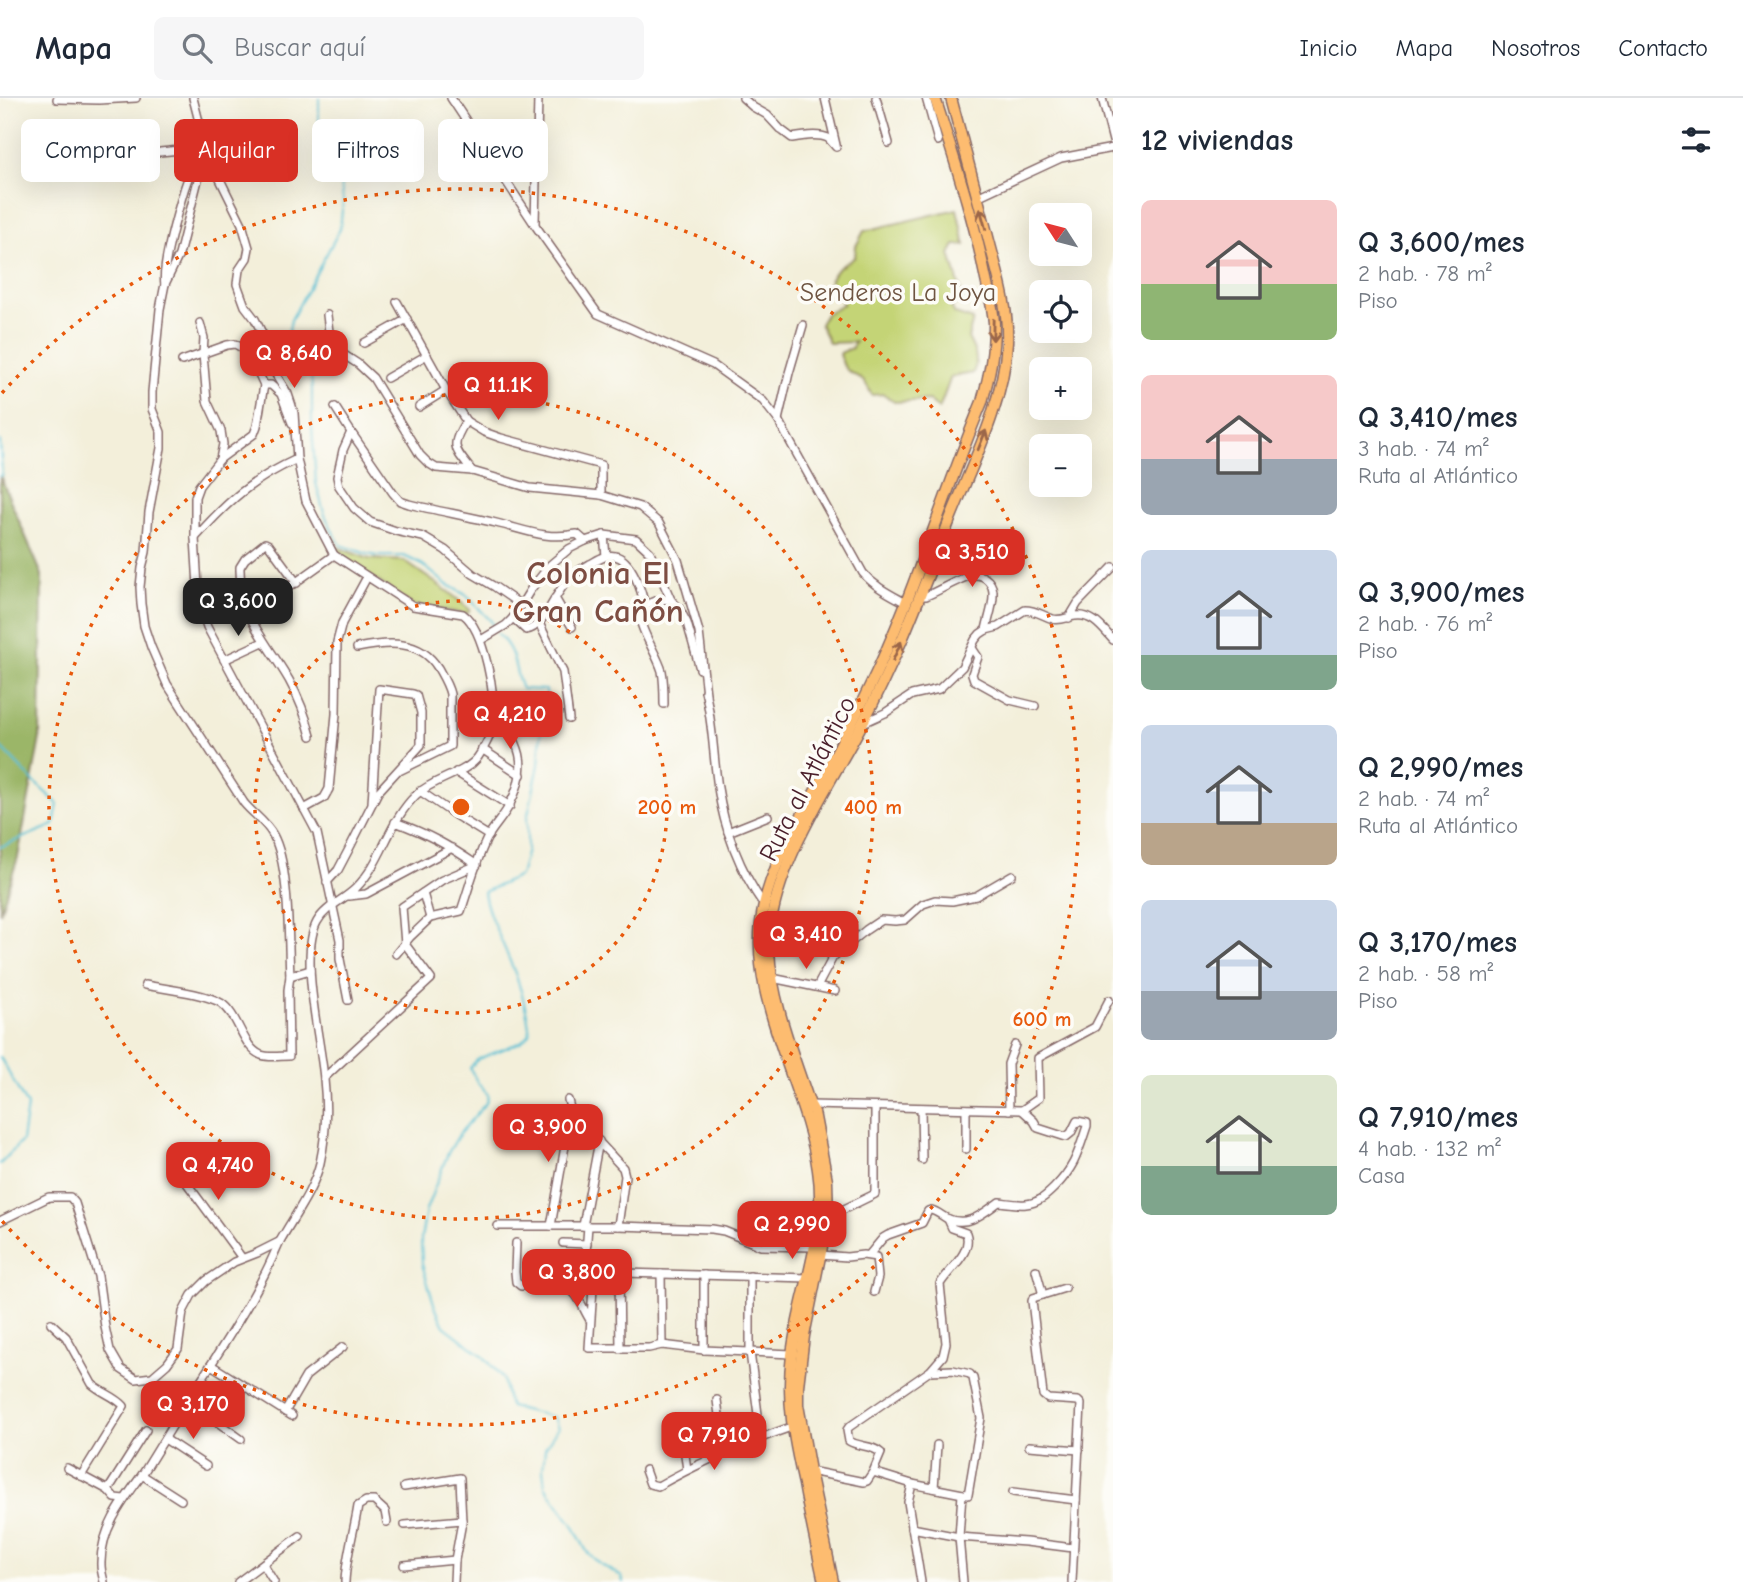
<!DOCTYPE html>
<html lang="es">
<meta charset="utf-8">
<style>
body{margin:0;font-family:"Comic Neue",sans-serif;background:#f6f6f7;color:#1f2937;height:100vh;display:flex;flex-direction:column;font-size:26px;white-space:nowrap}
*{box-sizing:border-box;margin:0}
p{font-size:23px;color:#747a83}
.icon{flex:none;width:38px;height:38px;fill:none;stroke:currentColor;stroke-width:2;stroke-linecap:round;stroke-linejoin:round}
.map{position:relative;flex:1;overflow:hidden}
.side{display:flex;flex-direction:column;background:#fff;width:630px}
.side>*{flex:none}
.guide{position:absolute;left:21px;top:21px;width:665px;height:63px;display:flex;gap:14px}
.needle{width:46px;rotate:306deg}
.controls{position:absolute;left:1029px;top:105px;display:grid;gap:14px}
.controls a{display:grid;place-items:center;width:63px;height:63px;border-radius:10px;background:#fff;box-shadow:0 7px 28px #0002;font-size:35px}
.price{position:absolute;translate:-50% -60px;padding:0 16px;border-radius:14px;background:#d93025;color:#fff;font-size:23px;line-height:46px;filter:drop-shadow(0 2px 4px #0008)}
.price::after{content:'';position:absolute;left:50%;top:42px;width:21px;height:16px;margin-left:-10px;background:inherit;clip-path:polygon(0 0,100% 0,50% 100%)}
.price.active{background:#222;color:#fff}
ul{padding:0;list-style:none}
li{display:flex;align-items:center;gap:21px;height:175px;padding:0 28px}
li span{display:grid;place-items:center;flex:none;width:196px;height:140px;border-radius:10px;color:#555}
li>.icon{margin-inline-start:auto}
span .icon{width:84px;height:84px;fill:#fffc;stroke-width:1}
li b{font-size:30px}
h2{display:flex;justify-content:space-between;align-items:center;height:84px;padding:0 28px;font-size:30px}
.pill{padding:0 24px;border-radius:10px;background:#fff;box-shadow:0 7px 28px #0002;font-size:24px;line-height:63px}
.pill.active{background:#d93025;color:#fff}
header{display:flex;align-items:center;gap:42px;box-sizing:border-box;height:98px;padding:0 35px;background:#fff;border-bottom:2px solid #e0e1e3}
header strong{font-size:33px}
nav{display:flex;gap:38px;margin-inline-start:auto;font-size:24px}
.search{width:490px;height:63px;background:#f6f6f7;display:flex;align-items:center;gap:18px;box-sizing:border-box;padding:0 24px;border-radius:10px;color:#747a83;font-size:26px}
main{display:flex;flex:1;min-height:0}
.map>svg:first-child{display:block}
.green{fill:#c4d476;stroke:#877a50;stroke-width:2}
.forest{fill:#9bb667;stroke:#726a49;stroke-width:2}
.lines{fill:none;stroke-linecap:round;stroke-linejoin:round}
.stream{stroke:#57bfd4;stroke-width:2}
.minor-casing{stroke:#856868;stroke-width:10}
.highway-casing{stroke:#856868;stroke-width:13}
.minor{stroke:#fff;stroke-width:7}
.highway{stroke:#fdbc6f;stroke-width:10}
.oneway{stroke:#9b664a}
.ring{fill:none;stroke:#e8590c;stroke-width:3.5;stroke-dasharray:3.5 7}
.labels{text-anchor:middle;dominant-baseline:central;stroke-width:7;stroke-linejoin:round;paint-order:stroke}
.park-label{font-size:26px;fill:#6f5542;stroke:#fdfcf7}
.street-label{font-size:26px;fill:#4a1f2b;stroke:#fdfcf7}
.district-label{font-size:33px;font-weight:bold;fill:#7d4d42;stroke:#fdfcf7}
.centre{fill:#e8590c;stroke:#fdfcf7;stroke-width:3.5}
.ring-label{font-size:21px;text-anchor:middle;font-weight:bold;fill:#e8590c;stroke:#fdfcf7;stroke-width:7;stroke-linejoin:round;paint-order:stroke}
</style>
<header>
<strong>Mapa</strong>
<div class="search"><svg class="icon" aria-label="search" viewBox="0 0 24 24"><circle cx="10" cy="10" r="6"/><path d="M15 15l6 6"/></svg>Buscar aquí</div>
<nav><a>Inicio</a><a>Mapa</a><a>Nosotros</a><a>Contacto</a></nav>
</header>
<main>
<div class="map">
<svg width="1113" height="1484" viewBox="0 0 1113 1484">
<rect width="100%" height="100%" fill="#fdfcf7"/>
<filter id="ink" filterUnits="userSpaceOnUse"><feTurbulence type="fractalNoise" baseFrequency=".0143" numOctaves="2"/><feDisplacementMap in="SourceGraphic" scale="14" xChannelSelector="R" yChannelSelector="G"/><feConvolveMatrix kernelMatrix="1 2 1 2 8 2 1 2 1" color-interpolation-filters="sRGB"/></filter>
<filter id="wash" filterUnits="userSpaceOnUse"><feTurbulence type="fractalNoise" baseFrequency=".00686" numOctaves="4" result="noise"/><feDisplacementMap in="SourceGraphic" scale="28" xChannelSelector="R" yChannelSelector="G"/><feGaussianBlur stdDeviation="1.57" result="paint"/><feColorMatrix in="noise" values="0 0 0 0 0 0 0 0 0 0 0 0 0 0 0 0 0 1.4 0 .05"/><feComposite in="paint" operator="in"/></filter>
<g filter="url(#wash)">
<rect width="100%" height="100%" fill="#f3efda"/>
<!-- green -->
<g class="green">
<path d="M957,111L965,147H955L950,156L963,200L951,209L955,216L973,222L968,240C975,253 979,261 973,275L951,279L939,311L929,302L894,304L884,296L872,297C869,292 867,285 862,282C848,271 844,276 840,255L852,250L855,244L829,245L820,226L826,216L843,206L837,192L829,187C834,168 841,170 855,159L856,148L864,133Z"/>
<polygon points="336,449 369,461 404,463 450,495 470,512 467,516 412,507 335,453"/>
</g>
<!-- forest -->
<polygon class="forest" points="0,378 42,477 40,640 18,759 0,815"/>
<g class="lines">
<!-- stream -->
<g class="stream">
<polyline points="319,0 319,33 339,68 343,103 340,131 291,222 287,242 289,247 301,255 311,272 312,291 312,328 316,385 324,415 334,436 341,447 367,456 379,458 404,458 423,467 446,486 466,497 491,523 495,532"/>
<polyline points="0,343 2,377 0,378"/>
<path d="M498,536C518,556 512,568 522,591L546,592L547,611L541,637L539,667L527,721V752L520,778L484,794C487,816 499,836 507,856C518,880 527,909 530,936L521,944L478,961L470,970L477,984L488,997L486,1005L460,1035L448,1055L426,1112L421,1141L422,1166L435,1209L444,1228L482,1257L503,1280L508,1304L510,1309L554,1319L558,1330L545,1350L543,1371L545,1388L573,1427L587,1454L600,1466L622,1479L623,1484"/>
<polyline points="0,648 33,683 58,706 54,727 0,749"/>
<polyline points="0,959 27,1008 22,1043 0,1066"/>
</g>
</g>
</g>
<g filter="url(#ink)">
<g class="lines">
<!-- minor casing -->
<g class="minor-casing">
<g id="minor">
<path d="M451,0L535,127L598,216L713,267L763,303L778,322L863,475C875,489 890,496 906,505"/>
<path d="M743,0L753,9L767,17L780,31L792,40C802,38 818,35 828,40C829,41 835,48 836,49"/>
<polyline points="825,0 836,47"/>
<polyline points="876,0 889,45"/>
<polyline points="926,0 938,43"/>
<polyline points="1102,0 1113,43"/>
<polyline points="57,1 99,2 136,0"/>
<path d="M31,64L61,55L110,56L160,54L180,52H189L194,54C194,68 188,79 184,92C178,112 161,169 165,186"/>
<polyline points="977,99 1061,60 1113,50"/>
<polyline points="535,125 538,0"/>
<polyline points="397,204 446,292 466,323 484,334 501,340 601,367 601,397"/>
<polyline points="327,217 330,242 338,253 358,266 373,280 420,357 428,365 436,370 472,373 530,390 601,397 640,409 659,425 678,462 699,534 706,596"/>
<polyline points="200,225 204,240 203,256 207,303 221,333 223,346 220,361 199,388 195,399 195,440 199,505 207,529 317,735 340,842 340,861 348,902"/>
<polyline points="364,245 407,221"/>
<polyline points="182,263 227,247 235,246 242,250 254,265 264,287 257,328 254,336 220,361"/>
<polyline points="387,280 427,257"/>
<polyline points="264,287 271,287 281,296 292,325"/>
<path d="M335,309L351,334L393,395L400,403L409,406C438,413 467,418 496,425C526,432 545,442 577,436L585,443"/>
<polyline points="419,309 446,292"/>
<polyline points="778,322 789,275 803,227"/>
<path d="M466,323C449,349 455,351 472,373"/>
<polyline points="351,334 343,352 337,379 339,388 354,410 370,424 396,433 423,439 445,452 473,476 495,489 521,507"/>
<polyline points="604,437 606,458"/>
<path d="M195,440C228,403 251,382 297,361"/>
<path d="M297,485L269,447L265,445L245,461L240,469C239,519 266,542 289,582C299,600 306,618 311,638"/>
<path d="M921,498H926C936,494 964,478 973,477C986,476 994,486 993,498C993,509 988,521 986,532"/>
<polyline points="555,500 572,529"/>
<polyline points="264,507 334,457"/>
<path d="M513,520L526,532C543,530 553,500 564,487C571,478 579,472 590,466C598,462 606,456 615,458C632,461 642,494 645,509"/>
<polyline points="1069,520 1078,505 1113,469"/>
<polyline points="539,525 563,574 569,621"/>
<polyline points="481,542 506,527 513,520 531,491 550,467 569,451 585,443 604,437 636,441 650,454 671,502 679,510 687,525 700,571"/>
<path d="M357,550C388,544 420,541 438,570C443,579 448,587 450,596V648L401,672"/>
<polyline points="972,550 978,559 972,576 974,582 1010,602 1035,608"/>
<polyline points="224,562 263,544"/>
<path d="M705,593C713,625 713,657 718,690C724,731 740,773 764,807"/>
<path d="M664,606C664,595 664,583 662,573C658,558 638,528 640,517C641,511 645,508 650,505C658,501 663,501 671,502"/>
<path d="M863,625L885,615L912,597L939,591L962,569L975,542L980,536L986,532L998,529L1025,512C1036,512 1043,518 1053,521C1061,523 1067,519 1075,518C1092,515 1103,531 1113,542"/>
<polyline points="482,651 521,677"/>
<polyline points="456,674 510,708"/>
<polyline points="420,693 455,717 489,738"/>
<polyline points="304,711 324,700 329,691 336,616 337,544 342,525 367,479"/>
<polyline points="728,734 768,718"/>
<polyline points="327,784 338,772 348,753 378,694 421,647 421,615 416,597 413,596 379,591 372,705"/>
<polyline points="423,795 430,820"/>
<polyline points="349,798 366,796 452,750"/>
<path d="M396,856L410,839L430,820L461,813C469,790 477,758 489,737C495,727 505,717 510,706C532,663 518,645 493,608"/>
<polyline points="290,878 310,872"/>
<polyline points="772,880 835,893"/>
<path d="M145,887C165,891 204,895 221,905C239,917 242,949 261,957C269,960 280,958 289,958L288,892L290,878C288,841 290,768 273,737C266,724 253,716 244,705L167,586L151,549L144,528L141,506L140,489L142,470L146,454L149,414L161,350V334L152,311V294L160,211L165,186L179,157L200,74L207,55"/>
<polyline points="817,889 833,859 866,832 881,822 895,823 905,822 923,806 935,802 952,803 976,798 1012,777"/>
<path d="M324,980L431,881L405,846L402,809L442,782L477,767C448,747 428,736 395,724"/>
<path d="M810,1007L1022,1012L1034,1023L1038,1030L1066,1039L1071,1035L1077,1023L1087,1025V1028C1078,1055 1075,1069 1054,1090C1046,1098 1038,1105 1026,1106C1018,1107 1008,1105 999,1104C982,1116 968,1130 946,1120C941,1117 936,1113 931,1112L928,1113L922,1125L888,1137L883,1140L869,1157"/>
<polyline points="921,1010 922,1062"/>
<polyline points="1009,1012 1008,966 1015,947"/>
<polyline points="1022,1012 1039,1000 1038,960 1095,929 1109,902"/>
<polyline points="571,1014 623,1070 625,1078 618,1128"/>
<polyline points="966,1051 966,1011"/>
<polyline points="172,1065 242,1160"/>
<polyline points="828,1119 875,1096 875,1009"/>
<polyline points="0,1123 49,1099 70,1099 75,1105 98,1178 105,1229 110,1252 121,1271 136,1281 152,1279 167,1266 178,1251 183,1214 192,1197 206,1183 234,1164 257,1155 279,1144"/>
<polyline points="498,1128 618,1128 712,1131 724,1133 761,1148 814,1149"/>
<polyline points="551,1128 571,1014 568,1002"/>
<polyline points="583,1128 599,1043"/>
<polyline points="588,1128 585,1168 587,1174 809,1180"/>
<path d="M516,1145L515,1174L516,1184L521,1188C539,1187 563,1181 576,1197C581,1204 585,1214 590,1222"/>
<polyline points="563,1145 587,1146"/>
<polyline points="821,1157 847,1159 863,1157 876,1159 878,1179 874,1194"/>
<polyline points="1036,1172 1043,1197"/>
<polyline points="594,1175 589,1250 649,1250 662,1247 704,1252 792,1256"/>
<polyline points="619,1175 620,1251"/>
<polyline points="661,1176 662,1247"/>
<polyline points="704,1177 704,1252"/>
<polyline points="750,1178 750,1254 761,1340"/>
<polyline points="1065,1190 1033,1200 1032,1203 1043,1297 1048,1301 1078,1303 1081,1306 1072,1484"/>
<path d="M51,1225L66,1239L92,1286C102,1295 115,1298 124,1308L81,1378"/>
<polyline points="211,1267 292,1318"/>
<path d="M931,1272L943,1258L946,1245L940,1186C950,1170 973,1154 966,1135L952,1130L948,1121"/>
<polyline points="717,1302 724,1355"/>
<polyline points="188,1303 241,1341"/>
<polyline points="285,1314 306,1278 343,1249"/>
<polyline points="681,1326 687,1372"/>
<polyline points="165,1341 206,1368"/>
<polyline points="1029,1348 1079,1352"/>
<polyline points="67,1370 108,1392 115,1400 124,1401"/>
<path d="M645,1372L650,1386L658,1388C700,1364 745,1345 791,1329"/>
<path d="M810,1373L864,1384L867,1383L873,1374L881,1355C873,1347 859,1349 849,1343L847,1332L849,1329L930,1273L953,1272L970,1276L973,1280L981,1320L968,1397L912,1386L873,1374"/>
<polyline points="142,1377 181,1402"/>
<polyline points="912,1386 908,1404 921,1484"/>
<polyline points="404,1389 460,1380 462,1424 455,1462 454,1484"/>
<polyline points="934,1390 937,1347"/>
<polyline points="108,1392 146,1332"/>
<polyline points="1013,1394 1076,1402"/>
<polyline points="962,1396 959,1439 963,1484"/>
<polyline points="405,1427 462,1422"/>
<polyline points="912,1430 959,1439 1026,1444 1073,1450"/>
<polyline points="263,1466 274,1484"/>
<polyline points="404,1467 455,1462"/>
<path d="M104,1484C103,1479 101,1473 101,1467C100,1433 122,1404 142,1377C158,1352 173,1326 189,1301C214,1261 242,1221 263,1179C269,1168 274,1156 279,1145C293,1119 313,1094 320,1065C326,1038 327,1009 324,981C321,943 299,857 317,824C325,809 344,802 356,790C383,763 388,724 416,697C434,680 466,676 478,659C485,649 491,637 493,625C497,600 484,531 463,516L413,508L334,457L306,403L297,361L294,315L291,305L288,296L275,275L271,253L255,221L245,208L237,186L239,172L247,160L249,150L242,126L207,55L193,0"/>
<polyline points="238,1484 300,1438"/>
<path d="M345,1484C346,1458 354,1434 358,1408L366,1403H374L385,1413L387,1424"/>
</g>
</g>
<!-- highway casing -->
<g class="highway-casing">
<g id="highway">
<path d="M824,1484C817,1451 810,1419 804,1386C794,1342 786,1302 792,1257C799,1196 828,1135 818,1072C806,986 743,895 764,807C772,770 791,737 809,705C829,668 849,632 867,594C913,501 942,400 982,304C990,275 994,255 994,225C993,209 988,192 985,177C973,117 953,58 935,0"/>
<path d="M833,1484L810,1373L798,1307V1288L804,1238L828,1119L827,1082L814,1014L810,1007C794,959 771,902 769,852C767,777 828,690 862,626C897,561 922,492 949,424C972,366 1003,308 1007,245C1009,208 996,171 987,135C975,90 963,45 951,0"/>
</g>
</g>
<!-- minor -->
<use href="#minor" class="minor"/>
<!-- highway -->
<use href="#highway" class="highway"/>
</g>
<!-- one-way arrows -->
<defs><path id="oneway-shaft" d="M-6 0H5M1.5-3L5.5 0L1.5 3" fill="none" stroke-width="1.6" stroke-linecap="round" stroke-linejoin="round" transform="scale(1.75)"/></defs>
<g class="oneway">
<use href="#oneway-shaft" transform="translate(983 121) rotate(-105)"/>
<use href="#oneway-shaft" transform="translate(993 232) rotate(91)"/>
<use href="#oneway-shaft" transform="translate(982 342) rotate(-68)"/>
<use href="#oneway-shaft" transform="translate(897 553) rotate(-66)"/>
</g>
</g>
<!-- distance rings -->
<g class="ring">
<circle cx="461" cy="709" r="206"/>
<circle cx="461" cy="709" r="412"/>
<path d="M2 295A618 618 0 1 1 2 1123"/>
</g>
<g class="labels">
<!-- park labels -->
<g class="park-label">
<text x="898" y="195">Senderos La Joya</text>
</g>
<!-- street labels -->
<g class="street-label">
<text transform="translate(808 681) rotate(-63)">Ruta al Atlántico</text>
</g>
<!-- district labels -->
<g class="district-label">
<text x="598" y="475">Colonia El<tspan x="598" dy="38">Gran Cañón</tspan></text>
</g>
</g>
<circle cx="461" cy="709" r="10" class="centre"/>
<g class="ring-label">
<text x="667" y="716">200 m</text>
<text x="873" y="716">400 m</text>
<text x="1042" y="928">600 m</text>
</g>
</svg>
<div class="controls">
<a><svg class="needle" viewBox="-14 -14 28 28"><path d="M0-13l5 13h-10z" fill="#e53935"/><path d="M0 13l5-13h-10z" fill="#747a83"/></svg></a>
<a><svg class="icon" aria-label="locate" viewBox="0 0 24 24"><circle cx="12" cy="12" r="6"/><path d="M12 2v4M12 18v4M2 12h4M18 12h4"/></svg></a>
<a>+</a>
<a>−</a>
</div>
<b class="price" style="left:294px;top:292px">Q 8,640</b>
<b class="price" style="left:498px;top:324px">Q 11.1K</b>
<b class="price" style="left:972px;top:491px">Q 3,510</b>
<b class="price active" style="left:238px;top:540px">Q 3,600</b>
<b class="price" style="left:510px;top:653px">Q 4,210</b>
<b class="price" style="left:806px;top:873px">Q 3,410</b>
<b class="price" style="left:548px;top:1066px">Q 3,900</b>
<b class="price" style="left:218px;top:1104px">Q 4,740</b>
<b class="price" style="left:792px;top:1163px">Q 2,990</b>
<b class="price" style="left:577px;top:1211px">Q 3,800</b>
<b class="price" style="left:193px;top:1343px">Q 3,170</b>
<b class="price" style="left:714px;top:1374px">Q 7,910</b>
<div class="guide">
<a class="pill">Comprar</a>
<a class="pill active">Alquilar</a>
<a class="pill">Filtros</a>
<a class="pill">Nuevo</a>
</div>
</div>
<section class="side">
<h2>12 viviendas<svg class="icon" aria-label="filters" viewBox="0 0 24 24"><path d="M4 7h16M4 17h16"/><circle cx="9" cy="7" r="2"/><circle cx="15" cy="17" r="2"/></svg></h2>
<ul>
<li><span style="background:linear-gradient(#f6c9c9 60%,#8fb573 0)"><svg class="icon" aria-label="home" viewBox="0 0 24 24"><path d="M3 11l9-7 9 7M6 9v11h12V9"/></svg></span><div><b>Q 3,600/mes</b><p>2 hab. · 78 m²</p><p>Piso</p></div></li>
<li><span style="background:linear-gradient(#f6c9c9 60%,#9aa5b1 0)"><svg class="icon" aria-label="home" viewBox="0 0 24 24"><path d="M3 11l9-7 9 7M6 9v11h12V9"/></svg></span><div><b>Q 3,410/mes</b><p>3 hab. · 74 m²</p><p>Ruta al Atlántico</p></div></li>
<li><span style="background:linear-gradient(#c9d6e8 75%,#7fa58c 0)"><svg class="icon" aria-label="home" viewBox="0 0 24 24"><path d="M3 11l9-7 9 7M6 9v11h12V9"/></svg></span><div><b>Q 3,900/mes</b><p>2 hab. · 76 m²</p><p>Piso</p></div></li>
<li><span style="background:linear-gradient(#c9d6e8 70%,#b9a48a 0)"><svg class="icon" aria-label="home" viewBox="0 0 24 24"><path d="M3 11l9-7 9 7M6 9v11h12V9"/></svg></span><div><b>Q 2,990/mes</b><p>2 hab. · 74 m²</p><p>Ruta al Atlántico</p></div></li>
<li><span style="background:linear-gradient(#c9d6e8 65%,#9aa5b1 0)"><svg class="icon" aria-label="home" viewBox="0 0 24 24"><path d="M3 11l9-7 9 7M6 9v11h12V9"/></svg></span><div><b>Q 3,170/mes</b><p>2 hab. · 58 m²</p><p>Piso</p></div></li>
<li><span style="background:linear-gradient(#dfe7d0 65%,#7fa58c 0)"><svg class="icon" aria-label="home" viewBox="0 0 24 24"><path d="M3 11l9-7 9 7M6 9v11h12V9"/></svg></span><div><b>Q 7,910/mes</b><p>4 hab. · 132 m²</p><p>Casa</p></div></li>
</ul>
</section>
</main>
